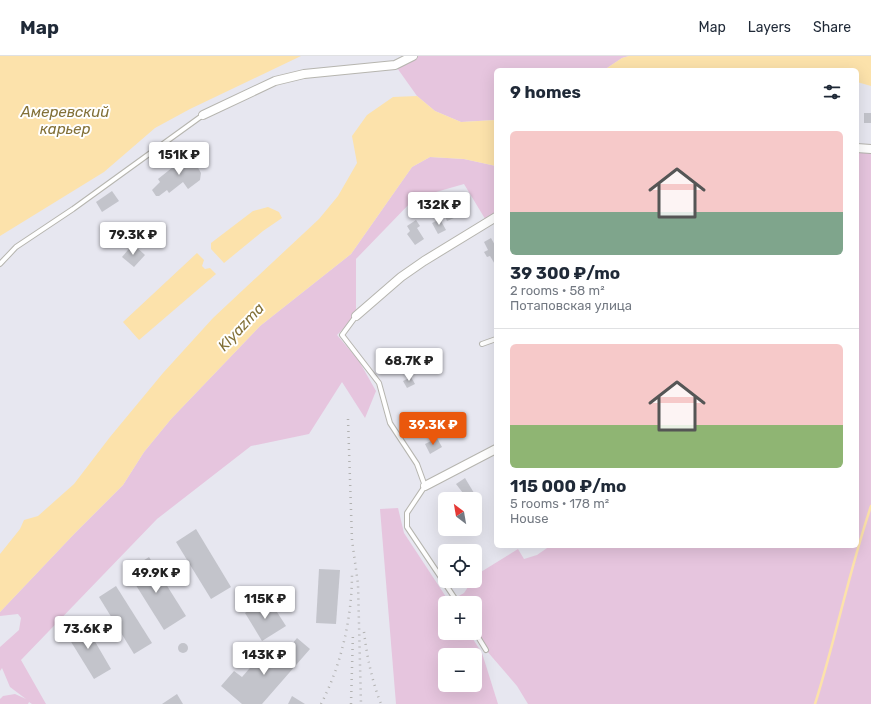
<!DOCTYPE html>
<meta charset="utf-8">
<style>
body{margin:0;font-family:Rubik,sans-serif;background:#f2f2f3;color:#1f2937;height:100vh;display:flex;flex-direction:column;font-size:15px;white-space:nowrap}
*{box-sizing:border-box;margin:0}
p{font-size:13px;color:#747a83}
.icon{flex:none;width:22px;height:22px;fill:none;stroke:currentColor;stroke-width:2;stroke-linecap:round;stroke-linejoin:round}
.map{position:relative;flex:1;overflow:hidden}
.sheet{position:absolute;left:494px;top:12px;width:365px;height:480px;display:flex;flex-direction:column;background:#fff;border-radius:6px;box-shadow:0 4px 16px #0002}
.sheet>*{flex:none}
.needle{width:26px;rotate:329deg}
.controls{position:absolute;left:438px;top:436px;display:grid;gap:8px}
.controls a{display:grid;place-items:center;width:44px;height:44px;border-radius:6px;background:#fff;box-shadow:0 4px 16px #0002;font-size:20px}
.price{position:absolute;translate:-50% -34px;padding:0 9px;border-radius:4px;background:#fff;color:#222;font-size:13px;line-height:26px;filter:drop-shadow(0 1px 2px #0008)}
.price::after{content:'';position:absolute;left:50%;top:24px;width:12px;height:9px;margin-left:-6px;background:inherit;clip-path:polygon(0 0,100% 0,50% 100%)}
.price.current{background:#ea580c;color:#fff}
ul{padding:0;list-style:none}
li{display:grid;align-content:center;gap:8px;height:212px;padding:0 16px}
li+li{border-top:1px solid #e0e1e3}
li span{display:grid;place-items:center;height:124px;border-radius:6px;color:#555}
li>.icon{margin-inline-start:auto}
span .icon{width:72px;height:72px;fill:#fffc;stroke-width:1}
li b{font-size:17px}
h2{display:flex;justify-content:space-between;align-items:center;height:48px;padding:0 16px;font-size:17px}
header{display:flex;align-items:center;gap:24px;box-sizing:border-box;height:56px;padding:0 20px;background:#fff;border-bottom:1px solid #e0e1e3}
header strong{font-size:19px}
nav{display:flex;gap:22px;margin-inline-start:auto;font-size:14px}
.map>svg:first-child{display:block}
.green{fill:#e6c5de;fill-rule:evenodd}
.water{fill:#fce2ab}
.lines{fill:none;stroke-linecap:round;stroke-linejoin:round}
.stream{stroke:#fce2ab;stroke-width:2.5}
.building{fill:#c3c4cb}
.lane-casing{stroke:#b6b5af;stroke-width:6}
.street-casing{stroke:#b6b5af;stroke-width:10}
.lane{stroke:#fff;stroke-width:4}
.street{stroke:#fff;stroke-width:8}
.rail{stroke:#b2b2b1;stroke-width:2.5;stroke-dasharray:1 5;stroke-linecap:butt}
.labels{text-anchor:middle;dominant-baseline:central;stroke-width:4;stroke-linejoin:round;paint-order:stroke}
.water-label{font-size:15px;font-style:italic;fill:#837138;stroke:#fff}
</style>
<header>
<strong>Map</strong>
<nav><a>Map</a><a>Layers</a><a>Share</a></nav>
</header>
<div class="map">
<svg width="871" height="648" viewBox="0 0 871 648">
<rect width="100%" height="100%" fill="#e7e7f0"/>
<!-- green -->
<g class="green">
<polygon points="413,0 629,0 622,2 604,14 496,14 496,64 461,66 435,55 417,40 395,9"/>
<polygon points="857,92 871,93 871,648 528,648 517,630 486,594 475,576 475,547 458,547 455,542 464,537 472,525 475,525 476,519 518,493 524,503 537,499 550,490 857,490"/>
<polygon points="430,101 464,103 496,110 496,161 487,166 464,128 415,142 356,203 356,260 337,279 359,305 376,335 365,362 342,326 309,378 251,390 157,463 21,604 46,648 32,648 29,646 28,648 0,648 0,643 3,640 15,638 26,643 10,631 2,612 0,615 0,591 19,574 21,562 18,558 0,560 0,556 75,477 123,429 144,396 171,363 260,270 351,198 412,111"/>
<path d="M398,452L404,477L450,547H445V577H469L482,597L498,648H396L380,453ZM445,599H475V629H445Z"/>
</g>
<!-- water -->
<g class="water">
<polygon points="0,0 301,0 190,53 155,72 104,116 0,180"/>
<polygon points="629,0 871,0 871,30 857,26 857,14 604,14 622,2"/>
<polygon points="417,40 435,55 461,66 496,64 496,110 464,103 430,101 412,111 351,198 260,270 171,363 144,396 123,429 75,477 0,556 0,498 20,473 24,464 38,460 74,428 110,381 163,317 213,262 319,163 338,140 357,107 352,80 367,59 393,41"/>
<polygon points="268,151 279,156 282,162 263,175 224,207 211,193 211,187 253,155"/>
<polygon points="197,197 204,204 202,210 205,213 210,212 216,218 139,284 123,266"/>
</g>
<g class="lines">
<!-- stream -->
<path class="stream" d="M815,648C836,582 849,515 871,450"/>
</g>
<!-- building -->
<g class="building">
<rect x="864" y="57" width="7" height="10"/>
<polygon points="186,99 189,102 191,100 195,101 199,105 199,108 197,110 201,117 200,124 188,133 183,126 169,137 167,134 159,140 156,140 152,134 160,126 158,123 173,111 172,109"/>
<polygon points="112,135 119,145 102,156 96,146"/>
<polygon points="448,151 454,162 447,165 442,154"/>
<polygon points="440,163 446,174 438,178 432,167"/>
<polygon points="416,164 420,170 417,172 424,183 415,189 407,178 410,175 407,170"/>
<polygon points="491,182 496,191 496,210 490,200 487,201 484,196 488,194 484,186"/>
<polygon points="133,188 145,199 134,211 122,201"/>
<polygon points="411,321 415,328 407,332 403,325"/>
<polygon points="437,382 442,391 430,398 425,388"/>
<polygon points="465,422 474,437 466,441 456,428"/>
<polygon points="196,473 231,531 211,543 176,486"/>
<polygon points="149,501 186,560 164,574 127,515"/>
<polygon points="319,513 340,514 336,568 316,567"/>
<polygon points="116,530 152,587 134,598 99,541"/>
<polygon points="268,542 286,570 262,585 245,557"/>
<polygon points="83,565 111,613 94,623 65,576"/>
<polygon points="297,582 310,593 262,648 242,648 221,630 234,615 242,621 264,596 276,607"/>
<circle cx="183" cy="592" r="5"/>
<polygon points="177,638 183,648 162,648"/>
<polygon points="292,640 305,648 288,648"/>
</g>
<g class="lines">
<!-- lane casing -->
<g class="lane-casing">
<g id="lane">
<polyline points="0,208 16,191 73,153 203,59"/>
<polyline points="356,260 342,279 379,327 390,367 417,408 425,430 407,457 407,471 458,547"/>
<polyline points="482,288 496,283"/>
<polyline points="475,576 486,594"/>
</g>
</g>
<!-- street casing -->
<g class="street-casing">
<g id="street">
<polyline points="203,59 275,25 304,18 395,9 413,0"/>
<polyline points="857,92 871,93"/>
<polyline points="356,260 401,221 424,205 496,161"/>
<polyline points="425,430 496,393"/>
</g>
</g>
<!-- lane -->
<use href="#lane" class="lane"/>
<!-- street -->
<use href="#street" class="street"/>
<!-- rail -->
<g class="rail">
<polyline points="348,363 352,484 358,528 361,648"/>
<path d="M364,576C367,601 372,625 381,648"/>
<path d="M321,648C341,610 352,562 352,518"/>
<polyline points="351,648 353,576"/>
</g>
</g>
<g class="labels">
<!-- water labels -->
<g class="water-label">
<text x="65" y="56">Амеревский<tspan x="65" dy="17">карьер</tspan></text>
<text transform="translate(241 271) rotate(-47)">Klyazma</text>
</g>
</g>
</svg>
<div class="controls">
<a><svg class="needle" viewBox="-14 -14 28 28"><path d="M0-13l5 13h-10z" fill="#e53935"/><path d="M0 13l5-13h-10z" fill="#747a83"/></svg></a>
<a><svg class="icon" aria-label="locate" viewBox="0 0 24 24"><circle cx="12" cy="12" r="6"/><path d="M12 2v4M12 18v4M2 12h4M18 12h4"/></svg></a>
<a>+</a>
<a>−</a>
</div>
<b class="price" style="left:179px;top:120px">151K ₽</b>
<b class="price" style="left:439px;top:170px">132K ₽</b>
<b class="price" style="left:133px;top:200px">79.3K ₽</b>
<b class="price" style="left:409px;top:326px">68.7K ₽</b>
<b class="price current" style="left:433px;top:390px">39.3K ₽</b>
<b class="price" style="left:156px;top:538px">49.9K ₽</b>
<b class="price" style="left:265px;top:564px">115K ₽</b>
<b class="price" style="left:88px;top:594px">73.6K ₽</b>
<b class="price" style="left:264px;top:620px">143K ₽</b>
<section class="sheet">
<h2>9 homes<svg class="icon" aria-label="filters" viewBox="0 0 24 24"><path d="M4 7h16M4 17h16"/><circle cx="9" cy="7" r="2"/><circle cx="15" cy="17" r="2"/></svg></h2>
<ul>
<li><span style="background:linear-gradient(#f6c9c9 65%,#7fa58c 0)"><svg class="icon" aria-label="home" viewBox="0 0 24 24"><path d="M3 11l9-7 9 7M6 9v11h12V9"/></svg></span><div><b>39 300 ₽/mo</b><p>2 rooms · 58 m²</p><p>Потаповская улица</p></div></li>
<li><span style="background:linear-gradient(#f6c9c9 65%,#8fb573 0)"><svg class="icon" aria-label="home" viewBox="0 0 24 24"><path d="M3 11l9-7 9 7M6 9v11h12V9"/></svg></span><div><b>115 000 ₽/mo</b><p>5 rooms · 178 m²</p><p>House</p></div></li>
</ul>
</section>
</div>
